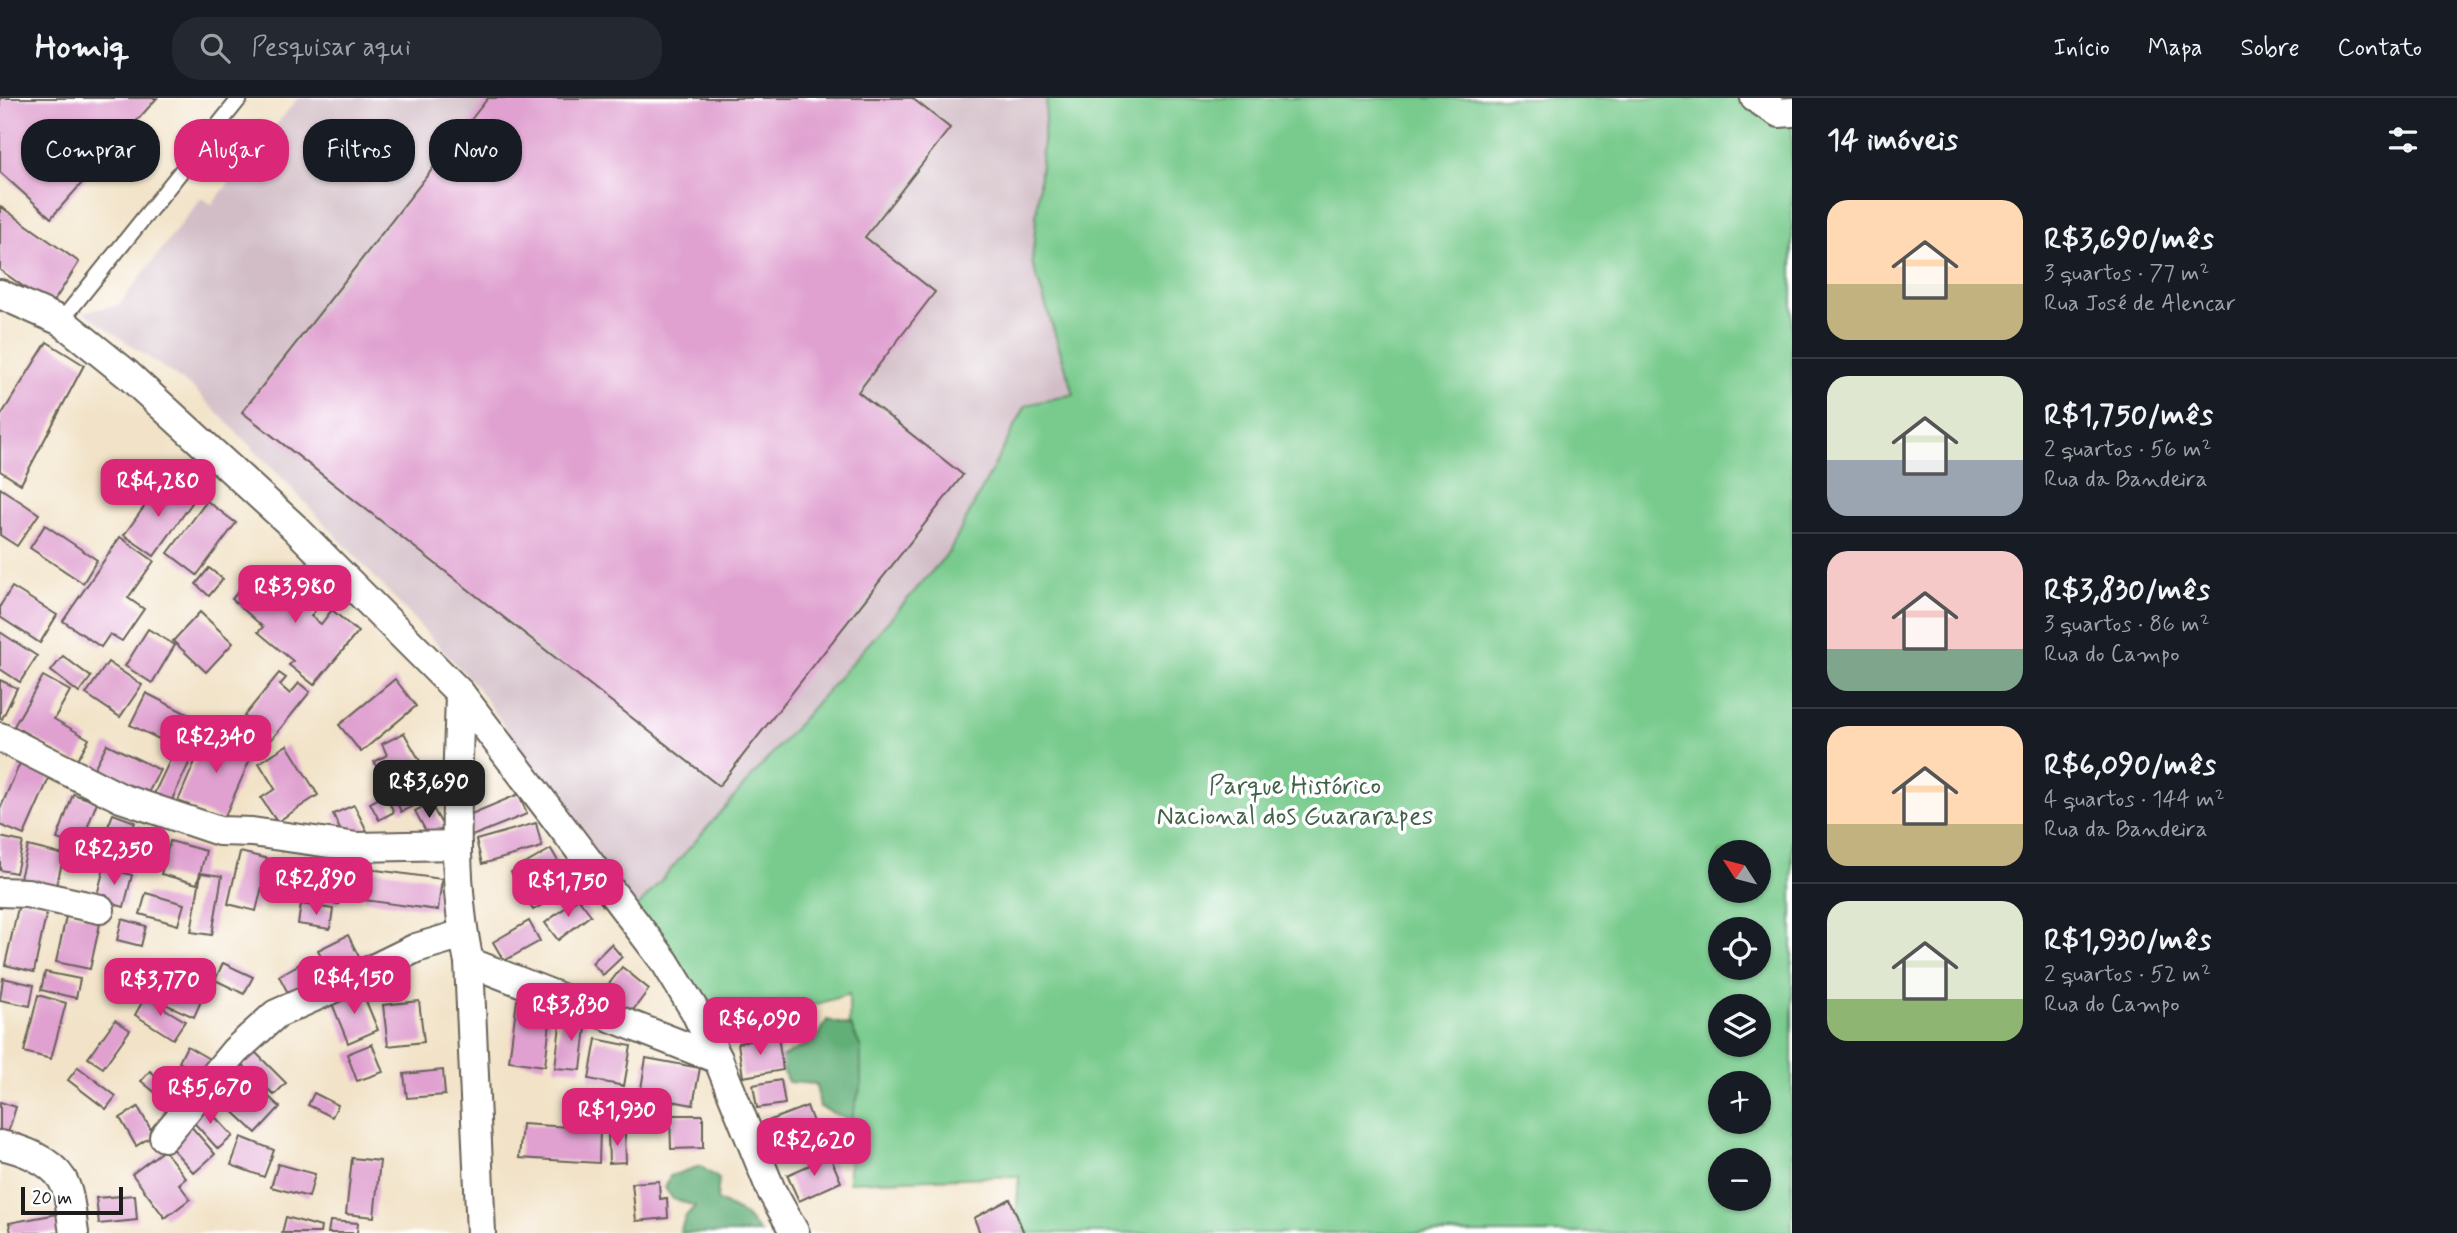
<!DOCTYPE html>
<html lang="pt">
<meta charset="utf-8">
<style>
body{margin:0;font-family:Mynerve,sans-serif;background:#242831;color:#f1f3f6;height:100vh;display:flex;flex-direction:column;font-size:26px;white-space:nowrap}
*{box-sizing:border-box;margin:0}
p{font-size:23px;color:#9ea1a6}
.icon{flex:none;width:38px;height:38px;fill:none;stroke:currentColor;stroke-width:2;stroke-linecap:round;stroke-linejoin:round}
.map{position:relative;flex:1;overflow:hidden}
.side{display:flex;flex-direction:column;background:#171b24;width:665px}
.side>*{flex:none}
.banner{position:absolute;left:21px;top:21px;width:665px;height:63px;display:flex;gap:14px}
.needle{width:46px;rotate:306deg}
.controls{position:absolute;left:1708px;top:742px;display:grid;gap:14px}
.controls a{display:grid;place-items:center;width:63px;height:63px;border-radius:50%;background:#171b24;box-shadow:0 2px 5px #0004;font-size:35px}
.scale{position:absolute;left:21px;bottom:18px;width:102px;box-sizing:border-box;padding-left:7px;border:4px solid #1c1c1c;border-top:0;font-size:19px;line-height:24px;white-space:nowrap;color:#1c1c1c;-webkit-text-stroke:5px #fff;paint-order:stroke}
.price{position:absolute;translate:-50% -60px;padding:0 16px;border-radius:14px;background:#db2777;color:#fff;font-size:23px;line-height:46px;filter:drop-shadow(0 2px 4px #0008)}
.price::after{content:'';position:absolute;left:50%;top:42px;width:21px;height:16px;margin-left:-10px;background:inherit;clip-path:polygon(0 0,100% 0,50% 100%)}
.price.selected{background:#222;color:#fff}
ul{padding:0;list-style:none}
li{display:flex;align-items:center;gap:21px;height:175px;padding:0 35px}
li+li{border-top:2px solid #363941}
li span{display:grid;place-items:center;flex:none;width:196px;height:140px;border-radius:21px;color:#555}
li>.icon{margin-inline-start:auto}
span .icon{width:84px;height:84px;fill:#fffc;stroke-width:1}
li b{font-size:30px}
h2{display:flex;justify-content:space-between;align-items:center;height:84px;padding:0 35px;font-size:30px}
.chip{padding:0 24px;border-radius:28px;background:#171b24;box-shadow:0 2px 5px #0004;font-size:24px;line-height:63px}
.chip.selected{background:#db2777;color:#fff}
header{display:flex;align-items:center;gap:42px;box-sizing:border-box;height:98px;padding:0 35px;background:#171b24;border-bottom:2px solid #363941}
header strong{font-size:33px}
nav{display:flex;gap:38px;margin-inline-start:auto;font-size:24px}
.search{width:490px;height:63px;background:#242831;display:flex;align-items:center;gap:18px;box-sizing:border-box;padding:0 24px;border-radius:28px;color:#9ea1a6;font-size:26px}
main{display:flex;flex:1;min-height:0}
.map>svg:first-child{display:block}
.industrial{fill:#d2bdc6}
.green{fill:#78cb8d;stroke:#4a7454;stroke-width:2;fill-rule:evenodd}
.forest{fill:#62af78;stroke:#3f664a;stroke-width:2}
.building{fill:#e0a1d0}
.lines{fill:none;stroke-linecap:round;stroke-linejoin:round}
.lane-casing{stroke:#676258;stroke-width:18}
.street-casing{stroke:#676258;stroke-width:32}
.lane{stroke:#fff;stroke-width:14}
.street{stroke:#fff;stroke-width:28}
.labels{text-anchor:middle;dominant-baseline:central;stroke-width:7;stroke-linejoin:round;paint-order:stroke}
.park-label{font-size:26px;fill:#416249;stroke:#fff}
</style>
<header>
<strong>Homiq</strong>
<div class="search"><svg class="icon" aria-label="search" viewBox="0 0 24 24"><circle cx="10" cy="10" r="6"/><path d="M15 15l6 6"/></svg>Pesquisar aqui</div>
<nav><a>Início</a><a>Mapa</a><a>Sobre</a><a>Contato</a></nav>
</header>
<main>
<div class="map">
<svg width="1792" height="1135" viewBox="0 0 1792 1135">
<rect width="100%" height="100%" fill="#fff"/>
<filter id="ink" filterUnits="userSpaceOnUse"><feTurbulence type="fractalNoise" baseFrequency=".0143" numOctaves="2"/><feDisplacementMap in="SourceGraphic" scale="14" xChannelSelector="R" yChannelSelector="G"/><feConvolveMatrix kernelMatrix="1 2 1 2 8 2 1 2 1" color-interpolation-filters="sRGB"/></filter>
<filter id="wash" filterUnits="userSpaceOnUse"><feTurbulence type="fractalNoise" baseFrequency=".00686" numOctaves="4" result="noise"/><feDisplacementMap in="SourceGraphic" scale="28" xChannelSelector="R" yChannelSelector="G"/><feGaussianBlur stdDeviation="1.57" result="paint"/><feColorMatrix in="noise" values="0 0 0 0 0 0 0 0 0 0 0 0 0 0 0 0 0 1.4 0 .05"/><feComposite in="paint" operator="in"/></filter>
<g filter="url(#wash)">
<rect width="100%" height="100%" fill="#f2e3c8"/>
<!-- industrial -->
<polygon class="industrial" points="298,0 1063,0 1032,164 1074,296 1026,307 949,454 634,813 477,589 284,382 193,290 83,214 119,207 201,100 212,106"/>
<!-- green -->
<path class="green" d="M1047,0H1792V1135H1015L1019,1078L849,1084V896L711,939L634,813L949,454L1026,307L1074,296L1032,164ZM1720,754H1759V793H1720ZM1720,831H1759V870H1720ZM1720,908H1759V947H1720ZM1720,985H1759V1024H1720ZM1720,1062H1759V1101H1720Z"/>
<!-- forest -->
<g class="forest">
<polygon points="827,922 851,928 861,950 861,987 851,1023 820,1009 816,986 788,984 778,961 817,941"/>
<polygon points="700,1068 719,1081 717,1102 745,1117 760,1135 680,1135 685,1119 695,1108 673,1101 665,1090 670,1078"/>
</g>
<g id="blocks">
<!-- building -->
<g class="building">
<polygon points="0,0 157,0 51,120 0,74"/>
<polygon points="488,0 912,0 950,30 865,139 935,194 858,294 963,377 719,688 242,314"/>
<polygon points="0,108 79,164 51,208 0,172"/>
<polygon points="47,244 84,267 21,386 0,373 0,319"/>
<polygon points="162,384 192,405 154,458 124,437"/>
<polygon points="0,390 39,416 17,448 0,437"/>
<polygon points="207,403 236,425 197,477 168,455"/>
<polygon points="45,427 97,462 83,485 30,450"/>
<polygon points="120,439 154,463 128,500 144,511 122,543 110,536 101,549 63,523"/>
<polygon points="209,470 223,481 209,498 196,486"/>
<polygon points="256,472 277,489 287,479 320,506 311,518 321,526 332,512 358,534 314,587 289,567 293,563 258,534 263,529 232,501"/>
<polygon points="12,489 57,517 40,545 0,519 0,508"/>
<polygon points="200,514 233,545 206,574 173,543"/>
<polygon points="148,531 175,547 152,585 125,568"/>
<polygon points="0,534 37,558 20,584 0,571"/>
<polygon points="63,558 91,579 79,595 51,573"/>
<polygon points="108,564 142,587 120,619 86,596"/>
<polygon points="279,575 286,580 280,587 290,596 299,585 310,594 272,641 244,618"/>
<polygon points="43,578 70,593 54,621 89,641 76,664 14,628"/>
<polygon points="395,581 416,608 361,654 339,627"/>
<polygon points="0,582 17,590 2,621 0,620"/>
<polygon points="146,595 195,620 180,651 130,627"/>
<polygon points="209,631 255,650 223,723 178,703"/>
<polygon points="404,635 420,663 384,683 374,664 387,657 382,646"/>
<polygon points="107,646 160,672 144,703 91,676"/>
<polygon points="287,647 318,697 277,724 261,700 275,691 259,665"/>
<polygon points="173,656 190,663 169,708 152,700"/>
<polygon points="20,665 50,678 24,737 0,727 0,711"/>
<polygon points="421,689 427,702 401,714 395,700"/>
<polygon points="73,696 97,704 80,749 57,741"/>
<polygon points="519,696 527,716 472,738 464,719"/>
<polygon points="385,697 394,714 379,722 370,705"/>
<polygon points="430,705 444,730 429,739 415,713"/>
<polygon points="354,707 367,733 345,743 333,716"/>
<polygon points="113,716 135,724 119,766 96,758"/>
<polygon points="536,725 542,749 482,766 476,742"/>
<polygon points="139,729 162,736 150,770 128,763"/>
<polygon points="0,739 23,744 16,775 0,772"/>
<polygon points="170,743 206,753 197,786 161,776"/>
<polygon points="28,748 64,757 55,793 19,784"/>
<polygon points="551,751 573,789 533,812 511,774"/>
<polygon points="240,754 269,761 256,813 228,806"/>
<polygon points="276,766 298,771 292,798 270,793"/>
<polygon points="104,770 132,777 124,809 96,801"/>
<polygon points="369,771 442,781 438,812 364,802"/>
<polygon points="201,775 222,778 212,837 191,834"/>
<polygon points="305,776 342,781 339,806 302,801"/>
<polygon points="146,795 184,806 178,827 140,816"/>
<polygon points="578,800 591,817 558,842 545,825"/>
<polygon points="20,801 48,808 34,874 5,867"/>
<polygon points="301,806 333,811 330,831 298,826"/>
<polygon points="67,814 101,821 90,871 56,864"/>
<polygon points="122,821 146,828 141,848 117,842"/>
<polygon points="529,823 540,843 504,863 493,844"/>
<polygon points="348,837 364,869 333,884 318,852"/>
<polygon points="611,846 622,859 603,877 592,865"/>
<polygon points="162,864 209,885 194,919 147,898"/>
<polygon points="303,864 314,883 289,897 279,878"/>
<polygon points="223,865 253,879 244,896 215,882"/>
<polygon points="622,869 649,891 627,920 599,899"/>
<polygon points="45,874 80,881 76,900 41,892"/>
<polygon points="3,880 34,887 30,908 0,902"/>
<polygon points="361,891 378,932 348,945 331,903"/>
<polygon points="38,897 66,905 51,961 24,954"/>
<polygon points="145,899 185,923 173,941 135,917"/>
<polygon points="517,902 552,907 545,968 509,963"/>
<polygon points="419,903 424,944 388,948 383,907"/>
<polygon points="561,918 587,921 581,972 555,970"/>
<polygon points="115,922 130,932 103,970 88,960"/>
<polygon points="778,938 783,972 743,979 738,945"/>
<polygon points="596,941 631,948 624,988 589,981"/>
<polygon points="372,946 383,974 357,983 347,956"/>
<polygon points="187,948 211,962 202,978 179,964"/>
<polygon points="252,951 286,985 274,997 239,963"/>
<polygon points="646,960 700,970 693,1007 640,997"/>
<polygon points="233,966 280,1009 256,1035 210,992"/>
<polygon points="78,969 116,998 106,1011 68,982"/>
<polygon points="443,972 445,997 407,1000 404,976"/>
<polygon points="150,973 177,995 169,1006 141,983"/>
<polygon points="781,982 785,1006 757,1010 753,987"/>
<polygon points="314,995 338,1007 332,1019 308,1007"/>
<polygon points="0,1004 16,1009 6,1041 0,1040"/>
<polygon points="201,1004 233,1038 218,1051 187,1017"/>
<polygon points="807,1008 817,1035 776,1052 765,1024"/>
<polygon points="138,1009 154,1037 136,1048 120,1020"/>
<polygon points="670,1017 703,1017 703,1050 671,1051"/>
<polygon points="189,1026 215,1056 194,1075 167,1045"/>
<polygon points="522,1026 600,1031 599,1065 519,1060"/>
<polygon points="625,1035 626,1064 609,1065 608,1036"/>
<polygon points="241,1039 274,1052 264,1079 231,1067"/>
<polygon points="164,1052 186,1080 179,1086 190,1101 165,1120 132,1076"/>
<polygon points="830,1058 841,1084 799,1103 787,1077"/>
<polygon points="352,1060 380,1063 374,1119 346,1116"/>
<polygon points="278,1066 315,1076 309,1099 271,1089"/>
<polygon points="659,1083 660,1101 667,1100 668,1120 636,1123 632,1085"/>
<polygon points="135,1097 137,1122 99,1126 96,1100"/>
<polygon points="1010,1101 1024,1135 980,1135 974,1120"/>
<polygon points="57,1116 60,1135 11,1135 9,1125"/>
<polygon points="286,1119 321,1129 320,1135 282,1135"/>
<polygon points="330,1123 358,1125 357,1135 328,1135"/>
</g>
</g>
</g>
<g filter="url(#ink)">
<use href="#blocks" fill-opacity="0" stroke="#676258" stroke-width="2"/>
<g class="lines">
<!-- lane casing -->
<g class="lane-casing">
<polyline id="lane" points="61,223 240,0"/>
</g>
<!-- street casing -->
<g class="street-casing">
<g id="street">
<polyline points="1755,0 1779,15 1792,14"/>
<polyline points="0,196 61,223 127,276 294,429 460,595 665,864 695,913 718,961 771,1092 795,1135"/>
<path d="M460,595C458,684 450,776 469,864L481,1135"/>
<polyline points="0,639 121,700 219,733 252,734 357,749 457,747"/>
<polyline points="0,794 27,795 100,811"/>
<polyline points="469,864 718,961"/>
<polyline points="164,1039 235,953 276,916 330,892 416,850 463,836"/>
<path d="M0,1047C21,1051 50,1062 62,1081C71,1096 71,1118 74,1135"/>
</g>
</g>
<!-- lane -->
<use href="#lane" class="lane"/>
<!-- street -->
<use href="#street" class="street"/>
</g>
</g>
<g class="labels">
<!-- park labels -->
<g class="park-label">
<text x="1295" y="689">Parque Histórico<tspan x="1295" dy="30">Nacional dos Guararapes</tspan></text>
</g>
</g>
</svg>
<div class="controls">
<a><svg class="needle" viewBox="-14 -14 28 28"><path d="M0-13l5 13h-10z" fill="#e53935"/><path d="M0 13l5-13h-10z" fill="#9ea1a6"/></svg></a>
<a><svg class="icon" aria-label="locate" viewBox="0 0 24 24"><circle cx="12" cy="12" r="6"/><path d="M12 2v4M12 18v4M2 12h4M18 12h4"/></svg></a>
<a><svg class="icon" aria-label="layers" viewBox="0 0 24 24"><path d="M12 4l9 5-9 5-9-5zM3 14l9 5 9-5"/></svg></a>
<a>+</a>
<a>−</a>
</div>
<div class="scale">20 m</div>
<b class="price" style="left:158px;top:421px">R$4,280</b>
<b class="price" style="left:295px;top:527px">R$3,980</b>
<b class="price" style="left:216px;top:677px">R$2,340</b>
<b class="price selected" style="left:429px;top:722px">R$3,690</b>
<b class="price" style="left:114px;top:789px">R$2,350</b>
<b class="price" style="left:316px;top:819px">R$2,890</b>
<b class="price" style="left:568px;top:821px">R$1,750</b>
<b class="price" style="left:354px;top:918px">R$4,150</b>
<b class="price" style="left:160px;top:920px">R$3,770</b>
<b class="price" style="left:571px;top:945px">R$3,830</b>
<b class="price" style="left:760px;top:959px">R$6,090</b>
<b class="price" style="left:210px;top:1028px">R$5,670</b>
<b class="price" style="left:617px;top:1050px">R$1,930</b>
<b class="price" style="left:814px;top:1080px">R$2,620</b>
<div class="banner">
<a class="chip">Comprar</a>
<a class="chip selected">Alugar</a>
<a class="chip">Filtros</a>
<a class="chip">Novo</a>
</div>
</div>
<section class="side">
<h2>14 imóveis<svg class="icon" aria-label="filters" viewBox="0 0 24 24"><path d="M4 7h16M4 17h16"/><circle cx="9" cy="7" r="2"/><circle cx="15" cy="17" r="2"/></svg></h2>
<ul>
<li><span style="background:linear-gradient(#ffd9b3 60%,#c2b280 0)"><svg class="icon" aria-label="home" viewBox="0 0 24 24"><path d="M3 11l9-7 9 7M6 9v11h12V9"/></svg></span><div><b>R$3,690/mês</b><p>3 quartos · 77 m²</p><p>Rua José de Alencar</p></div></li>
<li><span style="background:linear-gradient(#dfe7d0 60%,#9aa5b1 0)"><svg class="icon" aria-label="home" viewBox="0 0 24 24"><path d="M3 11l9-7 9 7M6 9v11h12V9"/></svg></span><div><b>R$1,750/mês</b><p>2 quartos · 56 m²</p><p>Rua da Bandeira</p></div></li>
<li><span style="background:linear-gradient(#f6c9c9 70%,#7fa58c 0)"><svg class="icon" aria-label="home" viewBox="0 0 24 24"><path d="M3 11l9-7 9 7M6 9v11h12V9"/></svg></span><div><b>R$3,830/mês</b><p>3 quartos · 86 m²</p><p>Rua do Campo</p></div></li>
<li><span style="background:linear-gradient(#ffd9b3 70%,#c2b280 0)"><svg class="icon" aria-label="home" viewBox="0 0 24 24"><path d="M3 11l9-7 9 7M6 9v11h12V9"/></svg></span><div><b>R$6,090/mês</b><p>4 quartos · 144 m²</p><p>Rua da Bandeira</p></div></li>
<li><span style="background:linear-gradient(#dfe7d0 70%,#8fb573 0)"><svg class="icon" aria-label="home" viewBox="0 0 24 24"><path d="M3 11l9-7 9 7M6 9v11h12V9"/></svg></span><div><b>R$1,930/mês</b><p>2 quartos · 52 m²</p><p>Rua do Campo</p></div></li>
</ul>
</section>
</main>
